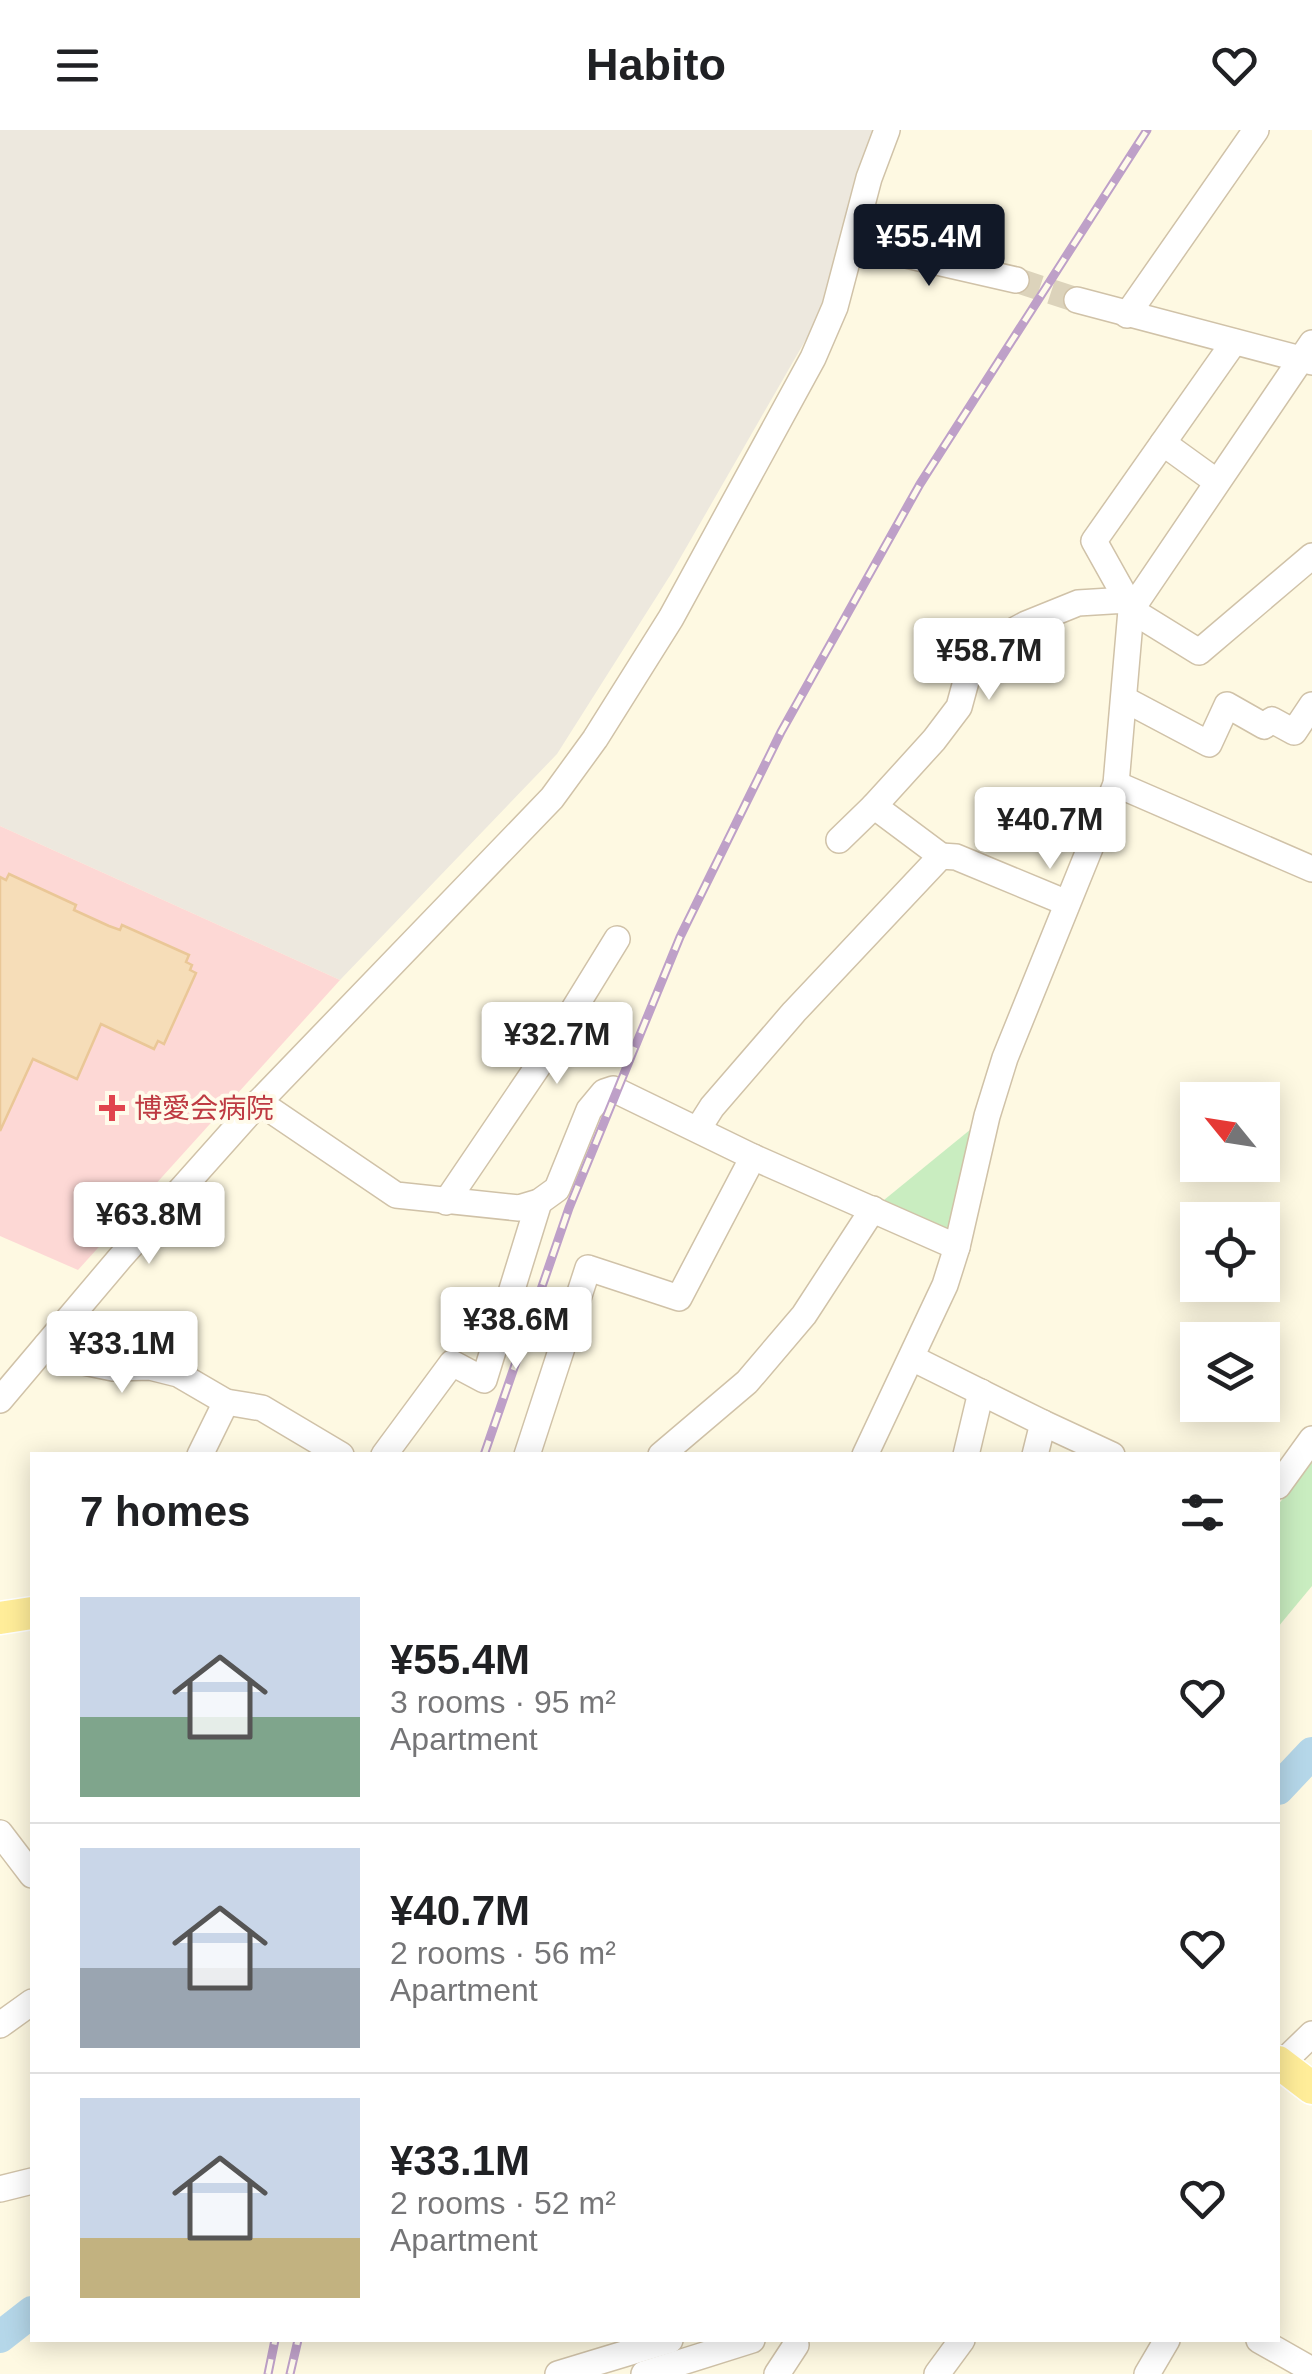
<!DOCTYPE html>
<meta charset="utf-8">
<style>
body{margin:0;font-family:Arial,"Noto Sans JP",sans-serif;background:#f6f6f6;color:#202124;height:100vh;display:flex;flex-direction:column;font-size:38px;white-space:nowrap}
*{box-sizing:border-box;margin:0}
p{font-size:32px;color:#757577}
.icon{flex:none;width:55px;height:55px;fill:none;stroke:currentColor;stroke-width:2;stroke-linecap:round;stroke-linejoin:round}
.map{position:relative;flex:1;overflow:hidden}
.panel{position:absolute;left:30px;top:1322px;width:1250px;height:890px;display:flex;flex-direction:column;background:#fff;border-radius:0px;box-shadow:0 5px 25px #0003}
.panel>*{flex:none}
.needle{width:65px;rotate:300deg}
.tools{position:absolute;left:1180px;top:952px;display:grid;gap:20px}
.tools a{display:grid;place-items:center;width:100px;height:100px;border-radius:0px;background:#fff;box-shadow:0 5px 25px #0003;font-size:50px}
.price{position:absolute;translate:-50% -85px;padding:0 22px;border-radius:10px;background:#fff;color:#222;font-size:32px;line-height:65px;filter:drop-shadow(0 2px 5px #0008)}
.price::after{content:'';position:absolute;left:50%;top:60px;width:30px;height:22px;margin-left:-15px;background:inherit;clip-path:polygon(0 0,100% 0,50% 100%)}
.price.current{background:#111827;color:#fff}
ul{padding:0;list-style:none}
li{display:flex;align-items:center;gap:30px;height:250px;padding:0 50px}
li+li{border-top:2px solid #e0e0e0}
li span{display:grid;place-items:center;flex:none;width:280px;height:200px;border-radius:0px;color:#555}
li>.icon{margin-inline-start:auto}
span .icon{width:120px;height:120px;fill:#fffc;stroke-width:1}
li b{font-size:42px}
h2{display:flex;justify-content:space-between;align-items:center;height:120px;padding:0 50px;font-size:42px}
header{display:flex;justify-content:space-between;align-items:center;height:130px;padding:0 50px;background:#fff;font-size:45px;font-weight:700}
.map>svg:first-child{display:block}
.industrial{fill:#ede8de}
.medical{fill:#fdd8d5}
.green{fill:#c9edc0}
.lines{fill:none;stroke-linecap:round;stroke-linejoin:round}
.river{stroke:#b5d7e9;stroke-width:32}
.building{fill:#f6ddb8;stroke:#eac797;stroke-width:2.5}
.minor-tunnel{stroke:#dcd3bb;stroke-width:25;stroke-dasharray:25 12;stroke-linecap:butt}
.minor-casing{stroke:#d0c2a8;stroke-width:28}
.major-casing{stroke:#fff;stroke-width:35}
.minor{stroke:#fff;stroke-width:25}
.major{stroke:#ffed99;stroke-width:32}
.rail-casing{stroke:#bea0c8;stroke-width:9}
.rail{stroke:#fffbeb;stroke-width:5;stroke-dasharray:15;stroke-linecap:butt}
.health-dot{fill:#e0444e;stroke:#fffbeb;stroke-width:4}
.labels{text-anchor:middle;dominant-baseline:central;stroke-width:8;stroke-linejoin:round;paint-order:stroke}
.health-label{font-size:28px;fill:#be3a42;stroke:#fffbeb;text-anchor:start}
</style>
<header><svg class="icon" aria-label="menu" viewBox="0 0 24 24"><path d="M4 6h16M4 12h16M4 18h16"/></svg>Habito<svg class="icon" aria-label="heart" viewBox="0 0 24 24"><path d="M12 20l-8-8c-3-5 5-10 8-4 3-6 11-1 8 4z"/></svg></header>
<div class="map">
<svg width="1312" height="2244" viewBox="0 0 1312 2244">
<rect width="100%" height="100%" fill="#fef9e2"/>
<!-- industrial -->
<polygon class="industrial" points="0,0 873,0 854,55 824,178 671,444 557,624 340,850 0,696"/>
<!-- medical -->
<polygon class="medical" points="0,696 340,850 78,1140 0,1106"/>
<!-- green -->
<g class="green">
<polygon points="987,986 957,1117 873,1079"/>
<polygon points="1312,1330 1312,1456 1278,1497 1278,1375"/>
</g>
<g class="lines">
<!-- river -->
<g class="river">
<polyline points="1278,1659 1312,1623"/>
<polyline points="0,2207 32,2182"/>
</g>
</g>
<!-- building -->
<polygon class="building" points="9,744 76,775 74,780 109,796 120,800 122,795 189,825 186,832 192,835 190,840 196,843 164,914 158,911 154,919 101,894 77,949 33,929 0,1001 0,747 6,750"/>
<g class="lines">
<!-- minor-tunnel -->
<polyline class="minor-tunnel" points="1016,150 1077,170"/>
<!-- minor casing -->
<g class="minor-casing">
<g id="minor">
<polyline points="854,113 1016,150"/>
<polyline points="1077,170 1312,232"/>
<polyline points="1127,185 1256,0"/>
<polyline points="1163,313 1217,352"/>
<polyline points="1127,470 1094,411 1234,212"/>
<polyline points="1124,569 1209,614 1227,575 1264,596 1272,590 1294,602 1312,575"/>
<polyline points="1116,654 1312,739"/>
<polyline points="874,676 934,610 959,577 974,522 1026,494 1078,473 1127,470 1131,480 1199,522 1312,426"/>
<polyline points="839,710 874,676 941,726"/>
<polyline points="259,972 396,1065 519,1078 539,1072 557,1059 589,980 604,962 613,959 753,1027 957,1117"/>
<polyline points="698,999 712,977 794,882 941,726 956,727 1067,773"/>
<polyline points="446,1072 545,926 617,809"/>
<polyline points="46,1216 64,1228 113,1238 150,1237 178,1244 226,1272 262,1278 341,1325"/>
<polyline points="912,1228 1043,1293 1035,1325"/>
<polyline points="0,1270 120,1128 259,972 552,668 595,609 671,488 813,228 835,177 869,48 887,0"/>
<polyline points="1043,1293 1112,1325"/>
<polyline points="200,1325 226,1272"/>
<polyline points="384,1325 452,1233 484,1250 539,1072"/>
<polyline points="527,1325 588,1138 679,1168 753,1027"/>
<polyline points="661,1325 747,1252 804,1185 873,1079"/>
<polyline points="865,1325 945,1155 957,1117 987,986 1005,928 1116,654 1131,480 1312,213"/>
<polyline points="966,1325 981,1262"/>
<polyline points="1278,1356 1312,1309"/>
<polyline points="0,1703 32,1745"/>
<polyline points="0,1895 32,1872"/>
<polyline points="1278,1937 1312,1904"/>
<polyline points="0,2059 32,2051"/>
<polyline points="1259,2210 1312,2240"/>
<polyline points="558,2244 670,2210"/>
<polyline points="644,2244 752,2210"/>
<polyline points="777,2244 796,2215 795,2210"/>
<polyline points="937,2244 962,2210"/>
<polyline points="1147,2244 1167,2210"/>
</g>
</g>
<!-- major casing -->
<g class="major-casing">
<g id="major">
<polyline points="0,1488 32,1483"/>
<polyline points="1278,1932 1312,1958"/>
</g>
</g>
<!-- minor -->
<use href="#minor" class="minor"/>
<!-- major -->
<use href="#major" class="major"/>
<!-- rail casing -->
<g class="rail-casing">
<g id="rail">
<polyline points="484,1325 569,1078 680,807 781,602 920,354 1147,0"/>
<polyline points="268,2244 275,2210"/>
<polyline points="290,2244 298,2210"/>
</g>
</g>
<!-- rail -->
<use href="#rail" class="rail"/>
</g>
<!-- markers -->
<path class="health-dot" d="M107 963h10v10h10v10h-10v10h-10v-10h-10v-10h10z"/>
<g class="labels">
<!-- health labels -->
<g class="health-label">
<text x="134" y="978">博愛会病院</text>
</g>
</g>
</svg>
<div class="tools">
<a><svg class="needle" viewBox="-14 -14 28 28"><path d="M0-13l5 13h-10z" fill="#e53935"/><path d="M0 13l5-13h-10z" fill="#757577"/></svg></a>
<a><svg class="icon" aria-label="locate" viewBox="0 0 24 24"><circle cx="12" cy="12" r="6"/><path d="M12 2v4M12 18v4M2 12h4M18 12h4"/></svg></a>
<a><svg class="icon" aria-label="layers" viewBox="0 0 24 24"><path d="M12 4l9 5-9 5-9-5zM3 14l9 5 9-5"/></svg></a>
</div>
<b class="price current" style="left:929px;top:159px">¥55.4M</b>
<b class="price" style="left:989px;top:573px">¥58.7M</b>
<b class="price" style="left:1050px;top:742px">¥40.7M</b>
<b class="price" style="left:557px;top:957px">¥32.7M</b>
<b class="price" style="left:149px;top:1137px">¥63.8M</b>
<b class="price" style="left:516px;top:1242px">¥38.6M</b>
<b class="price" style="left:122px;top:1266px">¥33.1M</b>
<section class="panel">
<h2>7 homes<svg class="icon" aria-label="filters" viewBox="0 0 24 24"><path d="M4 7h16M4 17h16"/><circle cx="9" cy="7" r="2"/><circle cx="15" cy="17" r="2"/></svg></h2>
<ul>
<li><span style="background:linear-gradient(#c9d6e8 60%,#7fa58c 0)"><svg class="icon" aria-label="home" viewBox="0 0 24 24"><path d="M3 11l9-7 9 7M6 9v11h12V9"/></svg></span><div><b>¥55.4M</b><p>3 rooms · 95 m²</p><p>Apartment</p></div><svg class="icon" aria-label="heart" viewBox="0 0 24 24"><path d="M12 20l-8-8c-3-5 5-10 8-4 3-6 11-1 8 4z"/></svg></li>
<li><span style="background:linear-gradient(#c9d6e8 60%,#9aa5b1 0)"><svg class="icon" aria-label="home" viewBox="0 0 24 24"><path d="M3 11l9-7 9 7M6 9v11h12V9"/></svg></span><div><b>¥40.7M</b><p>2 rooms · 56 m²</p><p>Apartment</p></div><svg class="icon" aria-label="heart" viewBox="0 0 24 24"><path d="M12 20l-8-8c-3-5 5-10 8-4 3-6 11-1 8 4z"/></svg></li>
<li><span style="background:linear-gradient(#c9d6e8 70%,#c2b280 0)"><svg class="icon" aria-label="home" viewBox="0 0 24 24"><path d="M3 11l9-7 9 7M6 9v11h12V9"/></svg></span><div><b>¥33.1M</b><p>2 rooms · 52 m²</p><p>Apartment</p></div><svg class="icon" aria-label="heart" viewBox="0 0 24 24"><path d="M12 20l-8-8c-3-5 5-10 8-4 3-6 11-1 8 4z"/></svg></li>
</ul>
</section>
</div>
